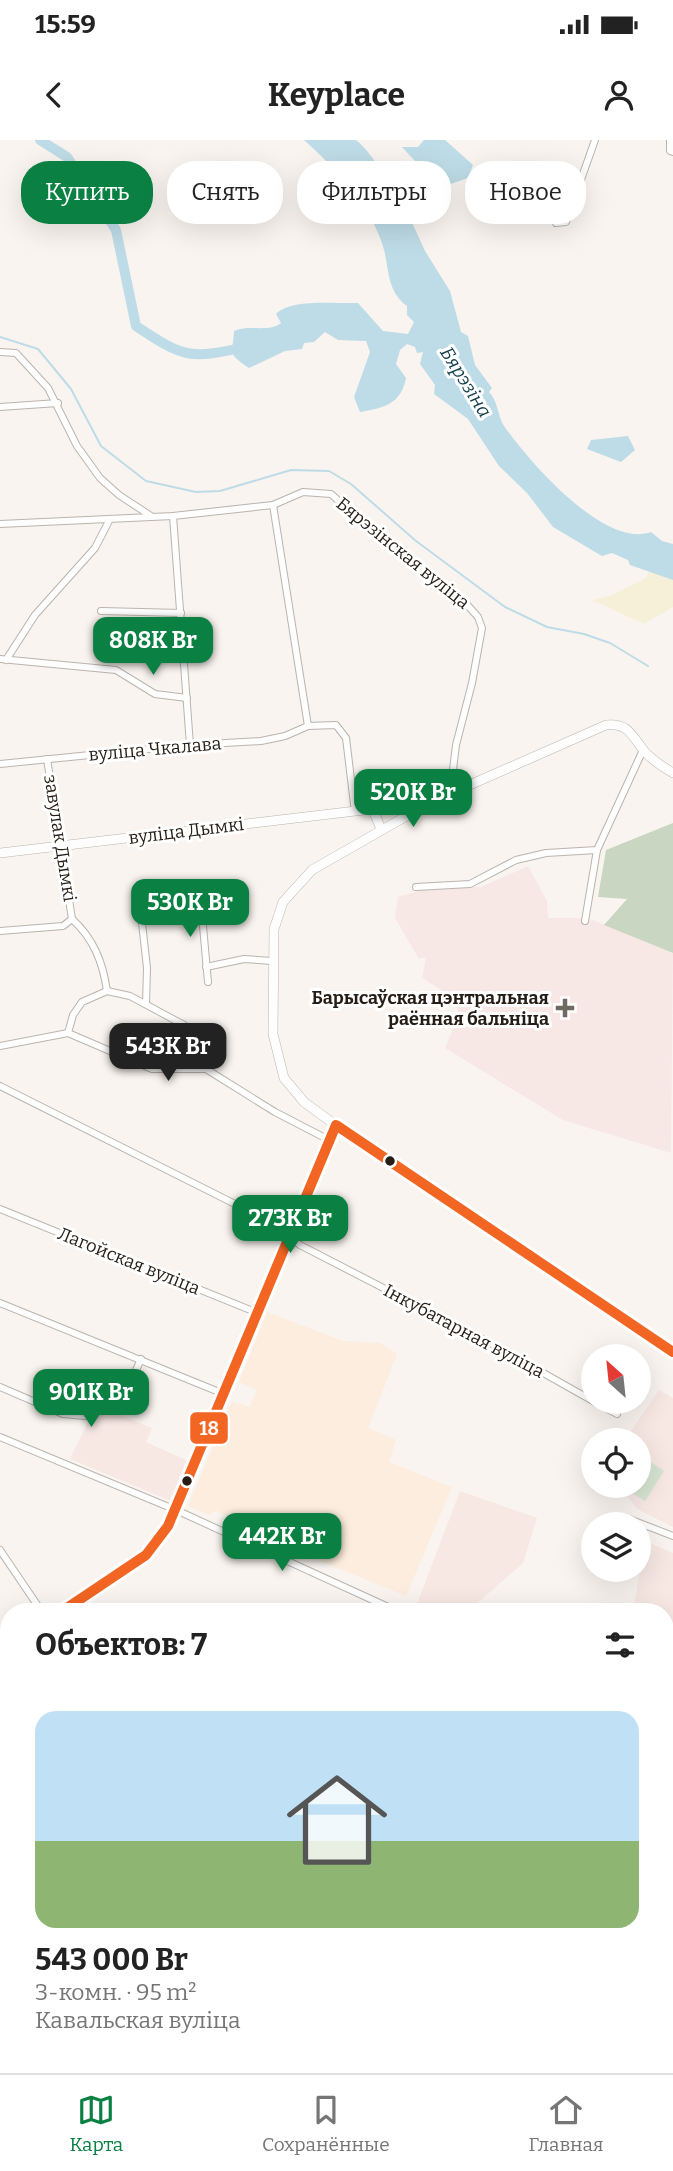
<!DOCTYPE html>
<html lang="ru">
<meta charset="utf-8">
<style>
body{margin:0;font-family:Bitter,serif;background:#f6f6f6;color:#222;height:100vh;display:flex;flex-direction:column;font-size:26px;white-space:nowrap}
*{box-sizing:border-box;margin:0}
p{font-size:23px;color:#767676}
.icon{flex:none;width:38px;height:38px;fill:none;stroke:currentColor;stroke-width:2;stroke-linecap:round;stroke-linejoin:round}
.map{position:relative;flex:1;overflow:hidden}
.details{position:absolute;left:0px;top:1463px;width:674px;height:471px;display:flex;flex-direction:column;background:#fff;border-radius:28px 28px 0 0;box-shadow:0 7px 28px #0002}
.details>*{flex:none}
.banner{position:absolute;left:21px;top:21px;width:632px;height:63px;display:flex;gap:14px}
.needle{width:46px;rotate:333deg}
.controls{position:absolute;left:581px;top:1204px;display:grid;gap:14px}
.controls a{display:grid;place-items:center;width:70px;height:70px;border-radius:50%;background:#fff;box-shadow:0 7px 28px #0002;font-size:35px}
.price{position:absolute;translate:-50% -60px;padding:0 16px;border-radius:14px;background:#0b8043;color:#fff;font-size:23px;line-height:46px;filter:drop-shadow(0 2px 4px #0008)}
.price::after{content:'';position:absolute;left:50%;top:42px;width:21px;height:16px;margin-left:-10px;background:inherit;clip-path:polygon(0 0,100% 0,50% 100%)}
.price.current{background:#222;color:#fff}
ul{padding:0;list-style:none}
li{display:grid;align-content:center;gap:14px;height:371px;padding:0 35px}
li span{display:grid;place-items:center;height:217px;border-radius:21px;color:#555}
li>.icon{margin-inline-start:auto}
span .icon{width:126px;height:126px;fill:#fffc;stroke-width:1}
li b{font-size:30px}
h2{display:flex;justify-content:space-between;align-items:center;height:84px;padding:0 35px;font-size:30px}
.pill{padding:0 24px;border-radius:28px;background:#fff;box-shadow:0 7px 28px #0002;font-size:24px;line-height:63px}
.pill.current{background:#0b8043;color:#fff}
.status{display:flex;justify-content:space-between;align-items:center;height:49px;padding:0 35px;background:#fff;direction:ltr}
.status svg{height:19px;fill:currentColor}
header{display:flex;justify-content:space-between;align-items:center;height:91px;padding:0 35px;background:#fff;font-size:32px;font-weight:700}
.menu{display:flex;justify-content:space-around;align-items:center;height:98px;border-top:2px solid #e0e0e0;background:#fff;font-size:19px;color:#767676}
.menu a{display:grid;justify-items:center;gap:4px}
.menu .current{color:#0b8043}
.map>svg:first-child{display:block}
.built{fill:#fcedde}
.education{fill:#f7e8e4}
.medical{fill:#f7e8e6}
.green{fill:#d6e5d1}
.forest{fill:#c8d6c2}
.sand{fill:#f7f0d9}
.water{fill:#bedce7}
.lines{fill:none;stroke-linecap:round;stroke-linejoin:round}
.stream{stroke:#bedce7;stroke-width:2}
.river{stroke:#bedce7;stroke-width:10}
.street-casing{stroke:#bab4ad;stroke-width:8}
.secondary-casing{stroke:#bab4ad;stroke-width:10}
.street{stroke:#fefdfd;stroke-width:6}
.secondary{stroke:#fefdfd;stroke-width:9}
.bus-1-casing{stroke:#fff;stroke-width:16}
.bus-1{stroke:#f26522;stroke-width:10}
.poi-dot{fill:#706962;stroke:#fff;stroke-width:2.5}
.bus-dot{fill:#261e16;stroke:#fff;stroke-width:2.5}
.labels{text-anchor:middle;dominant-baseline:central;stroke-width:6;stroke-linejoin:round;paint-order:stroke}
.street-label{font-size:18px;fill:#261e16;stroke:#fff}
.poi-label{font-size:18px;font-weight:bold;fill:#261e16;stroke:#fff;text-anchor:end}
.water-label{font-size:19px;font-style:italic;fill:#143d4a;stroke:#fff}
.line-badge{stroke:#fff;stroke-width:2.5}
.badge-label{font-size:19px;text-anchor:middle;font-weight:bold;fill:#fff}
</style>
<div class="status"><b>15:59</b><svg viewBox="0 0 49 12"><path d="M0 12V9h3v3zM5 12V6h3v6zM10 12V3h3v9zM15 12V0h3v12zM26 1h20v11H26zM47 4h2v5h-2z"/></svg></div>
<header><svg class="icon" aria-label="back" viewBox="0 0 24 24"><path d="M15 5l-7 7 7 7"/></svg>Keyplace<svg class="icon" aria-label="person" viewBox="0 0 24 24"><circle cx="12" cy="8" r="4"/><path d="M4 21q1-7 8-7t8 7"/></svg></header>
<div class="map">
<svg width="673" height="1933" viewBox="0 0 673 1933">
<rect width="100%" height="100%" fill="#f9f4ef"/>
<!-- built -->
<g class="built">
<polygon points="267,1172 343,1201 380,1203 397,1214 368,1288 396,1300 389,1322 452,1347 406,1456 266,1399 246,1389 247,1384 216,1371 209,1375 188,1366 232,1262 250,1267 257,1250 239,1242"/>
<polygon points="0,1699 9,1706 9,1925 47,1925 56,1933 0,1933 0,1781 6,1775 0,1779"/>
</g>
<!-- education -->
<g class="education">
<polygon points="659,1250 673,1258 673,1387 637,1369 624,1351 624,1346 639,1346 639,1300 627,1300 627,1297"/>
<polygon points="102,1267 152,1288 146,1302 188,1321 171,1361 70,1319 90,1278"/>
<polygon points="460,1351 537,1378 523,1423 467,1472 435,1472 417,1464"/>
<polygon points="645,1401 673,1413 673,1517 665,1516 665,1472 633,1472"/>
</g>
<!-- medical -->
<polygon class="medical" points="528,726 547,761 548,778 588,778 673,813 671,1013 563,980 445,908 458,877 457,860 422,838 426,817 419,819 395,778 398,757 425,749 481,747"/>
<!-- green -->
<g class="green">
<polygon points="649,1321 664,1331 645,1361 629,1351 633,1346 639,1346 639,1337"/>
<polygon points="673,1483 673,1509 665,1507 666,1485"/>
</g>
<!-- forest -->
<g class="forest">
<polygon points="673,683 673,813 604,785 627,759 598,757 606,710"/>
<polygon points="665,1917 673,1922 673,1933 468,1933 473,1925 665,1925"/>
</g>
<!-- sand -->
<polygon class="sand" points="650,430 673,440 673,467 644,484 592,460 610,456 646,438"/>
<!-- water -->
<g class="water">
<path d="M304,0H356C380,20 387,47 401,74L410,78L425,111L450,151L461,192L468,196L475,225L492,248L489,252C498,261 497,274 504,286C528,320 604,409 651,392L662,401L673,404V440L630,425L628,420L612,413L602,416L553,387L527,353L499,326L468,279L434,254L435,245L420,224L423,212L417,213L415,207L407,204L400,210L396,224L406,238C401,264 384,268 360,272L354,257L370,212L366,201L338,200L325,192L314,202L304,203L302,209L285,211L249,228C226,212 233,214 234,191C249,184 269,193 281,183L276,174C291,158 336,164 358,163L383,191L408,194L414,182L407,175V166C385,150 390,126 382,103C368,62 336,29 304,0Z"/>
<polygon points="424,0 445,0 473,25 468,38 445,46 428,35 402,7 418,7"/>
<polygon points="628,296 635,310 621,322 587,309 591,300"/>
</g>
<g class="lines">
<!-- stream -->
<polyline class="stream" points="0,197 38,209 71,249 101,306 146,341 196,352 220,351 291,330 329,331 351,344 416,401 505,467 547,487 584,494 610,503 648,526"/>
<!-- river -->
<path class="river" d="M40,0L67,17L116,90L136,186C183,217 188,220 245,207"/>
<!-- street casing -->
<g class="street-casing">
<g id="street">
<polyline points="670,0 670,11 673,12"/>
<polyline points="556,83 566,82 595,0"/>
<polyline points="0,212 16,213 48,248 77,306 100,338 119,355 151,376"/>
<polyline points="0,267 58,263"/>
<polyline points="273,365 308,586"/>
<polyline points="173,376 190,605"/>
<polyline points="0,384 173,376 273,365 303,352 331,354 370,389 462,459 478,477 482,488 472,543 456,605 450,654"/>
<polyline points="101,471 181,473"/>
<polyline points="0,519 116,530 155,554 187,558"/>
<polyline points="6,520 35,475 95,408 110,379"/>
<path d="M47,619L72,779C94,799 103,823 107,851"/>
<polyline points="0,624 190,605 261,601 285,596 308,586 336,585 346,598 355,672"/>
<polyline points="416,747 470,744 516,720 546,713 597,710"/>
<polyline points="200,753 208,842"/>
<polyline points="139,756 147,828 146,864"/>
<polyline points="585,781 597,710 643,610"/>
<polyline points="0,791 63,786 72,779"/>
<polyline points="206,827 244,819 272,821"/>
<polyline points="68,893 73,875 82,862 107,851 130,856 184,885 203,904 206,929"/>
<polyline points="0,906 68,893 152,929 206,929 275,972 329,1000"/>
<polyline points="0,946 241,1067 300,1105 490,1203 593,1261"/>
<polyline points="0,1069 258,1173"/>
<polyline points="0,1163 224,1254"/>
<polyline points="0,1247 63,1274 86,1276 100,1265 118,1270 141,1219"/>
<polyline points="595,1262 617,1274"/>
<polyline points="0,1297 176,1370 399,1472"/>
<polyline points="629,1379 673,1396"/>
<polyline points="0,1410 42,1472"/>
<polyline points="665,1575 673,1577"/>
<polyline points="446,1929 453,1933"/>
</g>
</g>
<!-- secondary casing -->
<g class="secondary-casing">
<g id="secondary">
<path d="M673,633C663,627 653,621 645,612C632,597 629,582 606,585L431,662L312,730L283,762L274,789L273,894L284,938L304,962L364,1006L673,1212"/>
<polyline points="373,670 381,689"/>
<polyline points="0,713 423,663"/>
<polyline points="61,1472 146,1415 168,1386 336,985"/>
<polyline points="0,1510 9,1505"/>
<polyline points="665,1894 673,1898"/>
<polyline points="665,1902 673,1906"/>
</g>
</g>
<!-- street -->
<use href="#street" class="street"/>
<!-- secondary -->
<use href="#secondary" class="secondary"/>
<!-- bus-1 casing -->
<g class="bus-1-casing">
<polyline id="bus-1" points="61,1472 146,1415 168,1386 336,985 673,1212"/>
</g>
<!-- bus-1 -->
<use href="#bus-1" class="bus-1"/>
</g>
<!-- markers -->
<path class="poi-dot" d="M561.5 857.5h7v7h7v7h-7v7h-7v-7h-7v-7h7z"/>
<g class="bus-dot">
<circle cx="390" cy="1021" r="6"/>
<circle cx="187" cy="1341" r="6"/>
</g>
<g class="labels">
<!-- street labels -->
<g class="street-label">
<text transform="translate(403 413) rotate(39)">Бярэзінская вуліца</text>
<text transform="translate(155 609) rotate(-5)">вуліца Чкалава</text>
<text transform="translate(186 691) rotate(-7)">вуліца Дымкі</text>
<text transform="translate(60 698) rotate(81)">завулак Дымкі</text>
<text transform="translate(129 1121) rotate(22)">Лагойская вуліца</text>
<text transform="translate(464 1191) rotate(28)">Інкубатарная вуліца</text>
</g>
<!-- poi labels -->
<g class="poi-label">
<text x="549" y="858">Барысаўская цэнтральная<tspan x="549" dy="21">раённая бальніца</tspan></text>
</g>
<!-- water labels -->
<g class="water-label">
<text transform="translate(466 242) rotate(58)">Бярэзіна</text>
</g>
</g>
<rect class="line-badge" x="189" y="1271" width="40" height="34" rx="7" fill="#f26522"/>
<g class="badge-label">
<text x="209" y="1295">18</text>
</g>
</svg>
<div class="controls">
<a><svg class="needle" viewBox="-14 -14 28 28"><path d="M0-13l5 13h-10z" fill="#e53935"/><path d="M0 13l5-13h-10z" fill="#767676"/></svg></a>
<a><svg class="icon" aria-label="locate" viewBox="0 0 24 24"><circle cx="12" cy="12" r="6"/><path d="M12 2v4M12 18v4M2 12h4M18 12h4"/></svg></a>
<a><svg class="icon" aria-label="layers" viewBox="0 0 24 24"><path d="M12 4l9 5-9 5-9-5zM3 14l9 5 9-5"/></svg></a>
</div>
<b class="price" style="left:153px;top:537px">808K Br</b>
<b class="price" style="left:413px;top:689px">520K Br</b>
<b class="price" style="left:190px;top:799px">530K Br</b>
<b class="price current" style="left:168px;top:943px">543K Br</b>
<b class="price" style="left:290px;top:1115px">273K Br</b>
<b class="price" style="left:91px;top:1289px">901K Br</b>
<b class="price" style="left:282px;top:1433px">442K Br</b>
<div class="banner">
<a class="pill current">Купить</a>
<a class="pill">Снять</a>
<a class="pill">Фильтры</a>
<a class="pill">Новое</a>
</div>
<section class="details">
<h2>Объектов: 7<svg class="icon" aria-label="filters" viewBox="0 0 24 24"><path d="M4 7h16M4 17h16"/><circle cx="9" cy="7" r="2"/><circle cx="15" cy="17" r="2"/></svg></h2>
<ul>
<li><span style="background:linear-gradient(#bfe0f5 60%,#8fb573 0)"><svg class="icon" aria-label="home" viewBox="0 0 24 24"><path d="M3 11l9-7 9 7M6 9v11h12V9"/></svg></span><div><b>543 000 Br</b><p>3-комн. · 95 m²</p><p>Кавальская вуліца</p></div></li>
</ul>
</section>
</div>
<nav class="menu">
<a class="current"><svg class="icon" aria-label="map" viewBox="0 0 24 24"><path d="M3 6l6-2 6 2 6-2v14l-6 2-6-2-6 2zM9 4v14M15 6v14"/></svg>Карта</a>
<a><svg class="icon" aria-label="saved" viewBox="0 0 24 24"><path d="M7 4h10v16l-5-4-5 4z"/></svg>Сохранённые</a>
<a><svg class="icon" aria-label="home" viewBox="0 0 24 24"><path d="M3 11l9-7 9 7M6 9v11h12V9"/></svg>Главная</a>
</nav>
